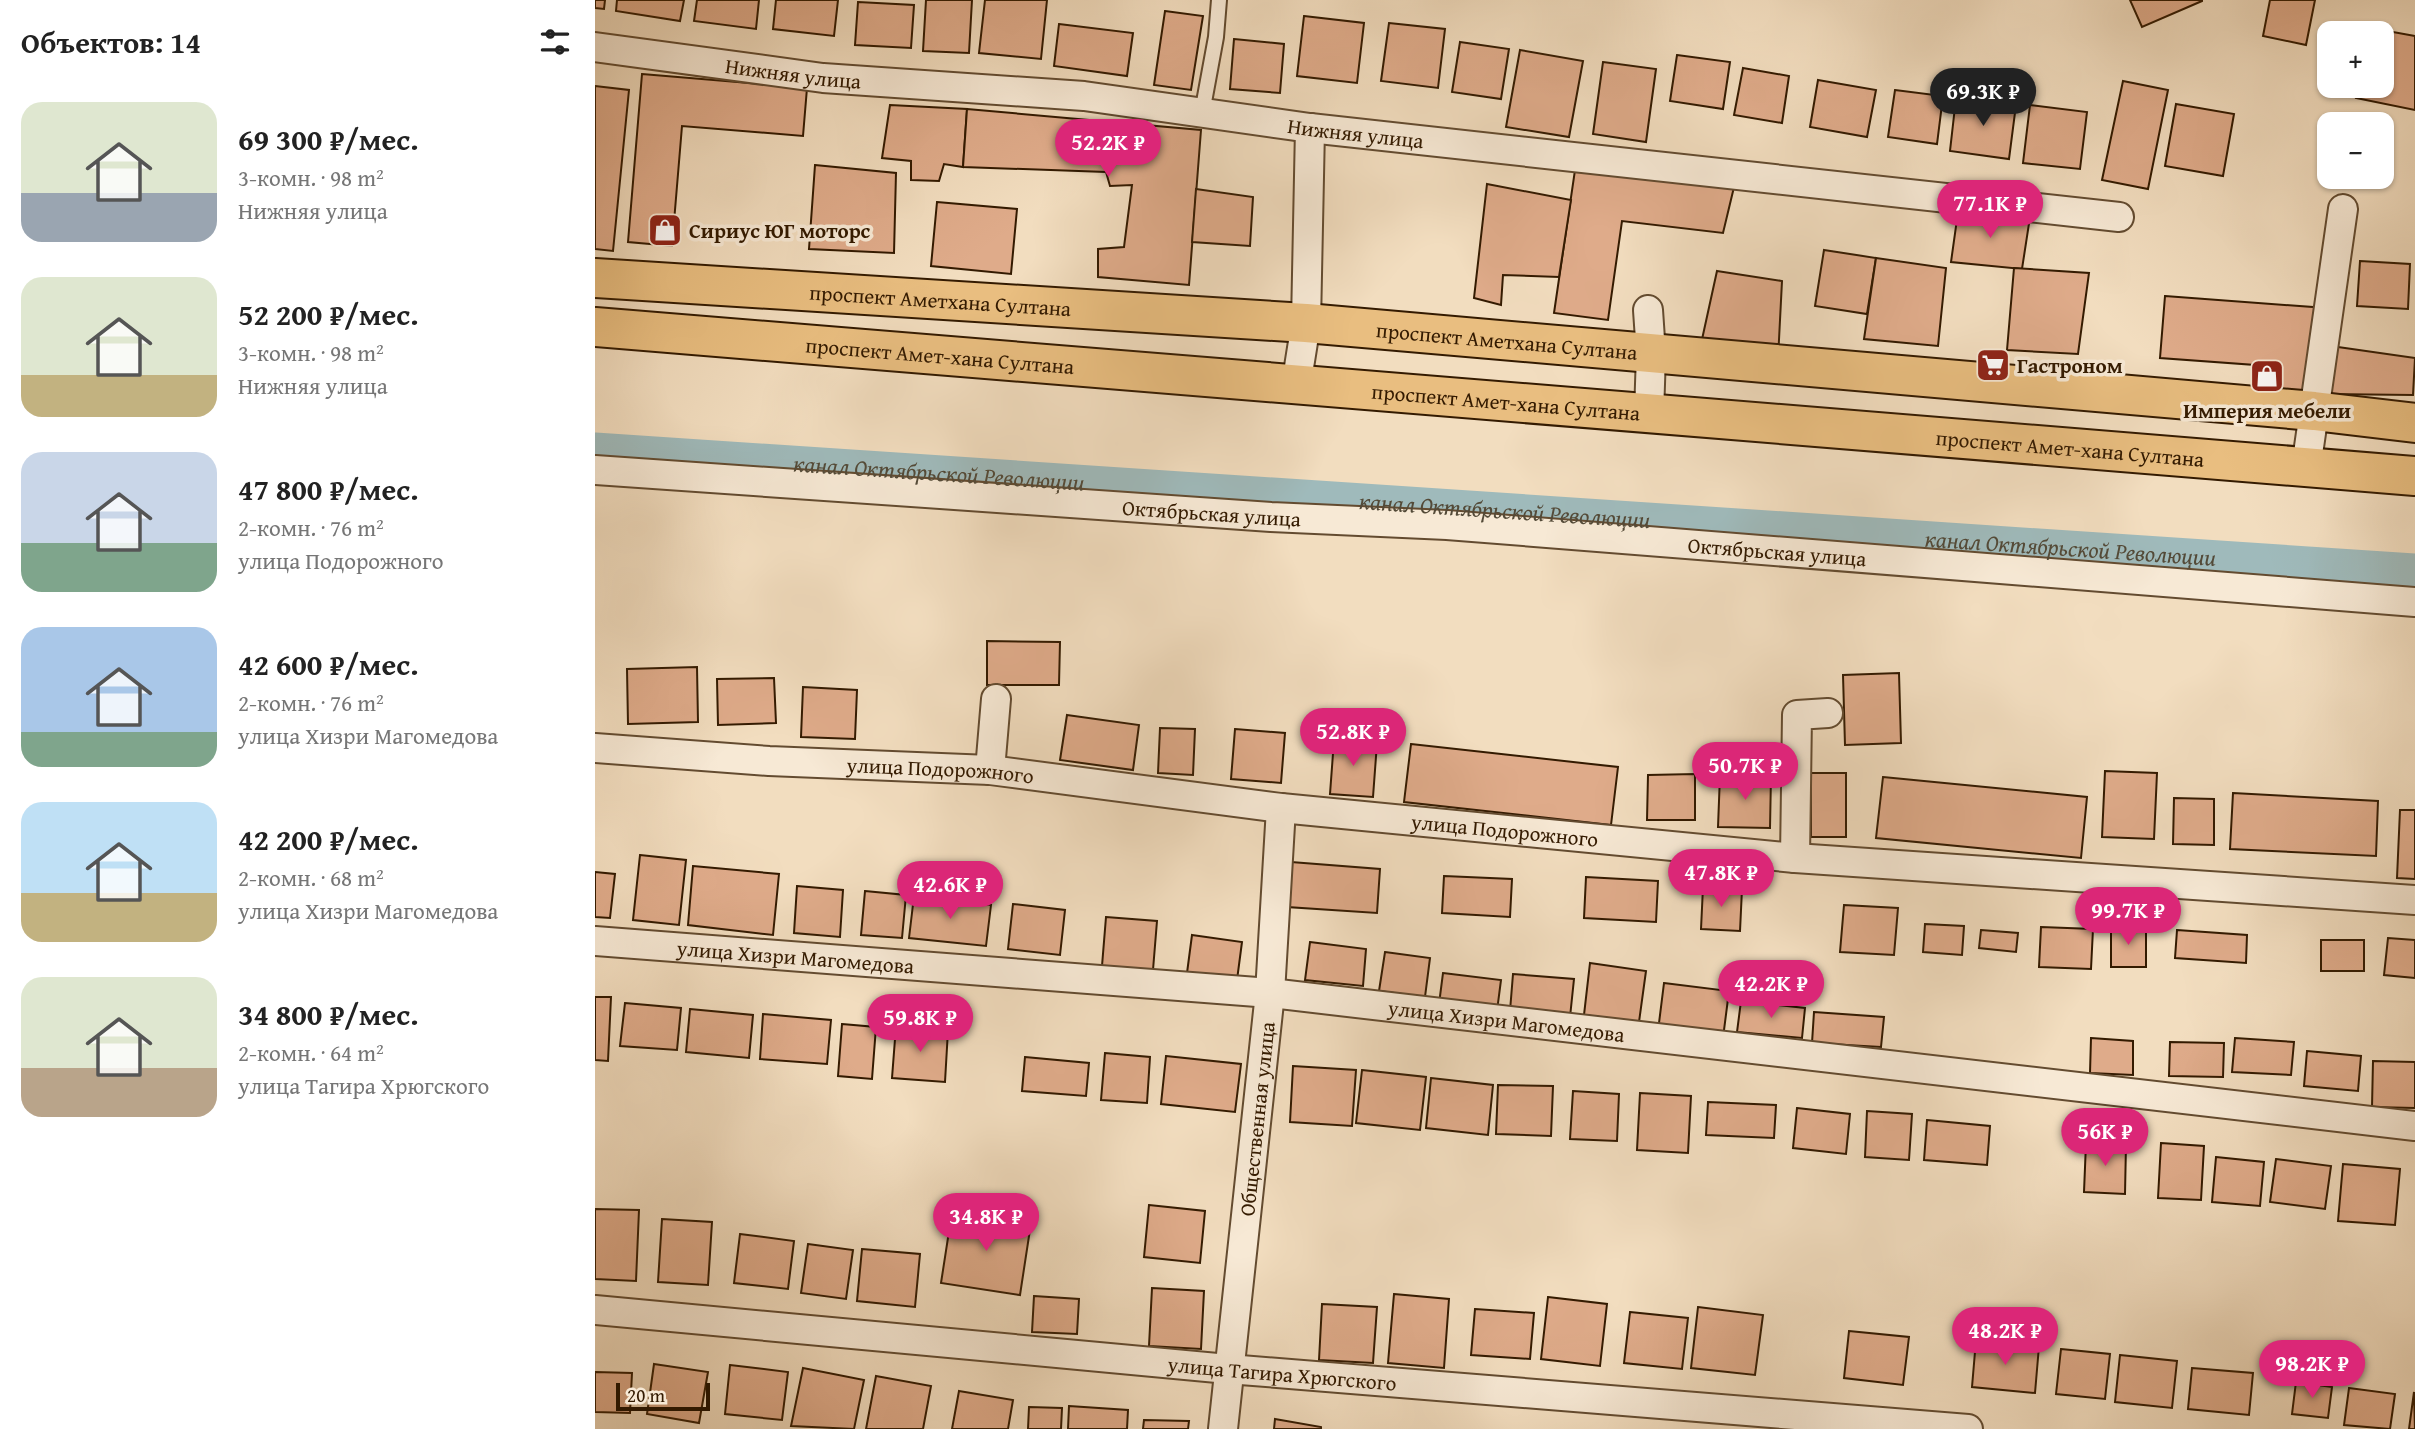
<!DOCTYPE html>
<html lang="ru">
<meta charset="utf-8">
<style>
body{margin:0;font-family:"Gentium Book Plus",serif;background:#f2f2f2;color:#222;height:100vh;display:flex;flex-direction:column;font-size:26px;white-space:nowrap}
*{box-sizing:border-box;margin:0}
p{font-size:23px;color:#767676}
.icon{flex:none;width:38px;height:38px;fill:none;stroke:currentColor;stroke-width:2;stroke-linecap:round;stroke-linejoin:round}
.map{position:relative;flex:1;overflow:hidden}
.panel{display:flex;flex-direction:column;background:#fff;width:595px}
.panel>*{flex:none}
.tools{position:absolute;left:1722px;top:21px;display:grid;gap:14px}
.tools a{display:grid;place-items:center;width:77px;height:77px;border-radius:14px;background:#fff;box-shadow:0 2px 5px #0004;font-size:35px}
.scale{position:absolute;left:21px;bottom:18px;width:94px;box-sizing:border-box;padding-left:7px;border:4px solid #331a00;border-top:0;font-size:19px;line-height:24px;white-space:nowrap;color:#331a00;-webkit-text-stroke:5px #f7e9d5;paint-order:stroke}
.price{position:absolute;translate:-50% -60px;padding:0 16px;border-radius:24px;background:#db2777;color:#fff;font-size:23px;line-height:46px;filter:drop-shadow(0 2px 4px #0008)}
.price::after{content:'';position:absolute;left:50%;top:42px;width:21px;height:16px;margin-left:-10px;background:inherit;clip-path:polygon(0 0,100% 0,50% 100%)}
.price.current{background:#222;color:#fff}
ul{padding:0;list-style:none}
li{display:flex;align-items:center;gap:21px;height:175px;padding:0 21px}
li span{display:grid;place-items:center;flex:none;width:196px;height:140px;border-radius:21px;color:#555}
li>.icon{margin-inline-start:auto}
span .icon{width:84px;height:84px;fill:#fffc;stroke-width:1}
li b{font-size:30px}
h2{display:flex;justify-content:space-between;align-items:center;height:84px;padding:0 21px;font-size:30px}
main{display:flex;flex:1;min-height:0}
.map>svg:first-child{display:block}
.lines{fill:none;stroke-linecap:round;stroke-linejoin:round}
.canal{stroke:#9fbabb;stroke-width:33}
.building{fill:#dfab8a;stroke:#331a00;stroke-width:2}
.lane-casing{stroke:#634b30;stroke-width:18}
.street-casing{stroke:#634b30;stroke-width:32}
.primary-casing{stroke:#331a00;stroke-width:42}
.lane{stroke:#f7e9d5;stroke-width:14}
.street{stroke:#f7e9d5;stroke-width:28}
.primary{stroke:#e9be80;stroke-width:38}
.labels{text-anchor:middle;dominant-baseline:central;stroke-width:7;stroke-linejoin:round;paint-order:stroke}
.street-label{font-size:21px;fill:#331a00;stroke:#f7e9d5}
.poi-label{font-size:21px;font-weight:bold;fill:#331a00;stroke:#f7e9d5;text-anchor:start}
.water-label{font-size:23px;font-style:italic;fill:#534a38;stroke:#f7e9d5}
</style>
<main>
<section class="panel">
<h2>Объектов: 14<svg class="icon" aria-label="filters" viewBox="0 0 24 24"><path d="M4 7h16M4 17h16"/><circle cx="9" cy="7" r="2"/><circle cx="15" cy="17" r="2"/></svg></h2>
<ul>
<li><span style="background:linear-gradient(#dfe7d0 65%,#9aa5b1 0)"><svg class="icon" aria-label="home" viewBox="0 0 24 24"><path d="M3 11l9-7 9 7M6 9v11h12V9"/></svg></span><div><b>69 300 ₽/мес.</b><p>3-комн. · 98 m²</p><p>Нижняя улица</p></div></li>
<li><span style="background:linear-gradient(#dfe7d0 70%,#c2b280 0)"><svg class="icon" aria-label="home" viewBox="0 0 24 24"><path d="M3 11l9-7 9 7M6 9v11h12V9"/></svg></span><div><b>52 200 ₽/мес.</b><p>3-комн. · 98 m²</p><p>Нижняя улица</p></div></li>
<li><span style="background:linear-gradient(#c9d6e8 65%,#7fa58c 0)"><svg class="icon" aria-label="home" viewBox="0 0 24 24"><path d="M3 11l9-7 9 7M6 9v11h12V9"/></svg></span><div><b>47 800 ₽/мес.</b><p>2-комн. · 76 m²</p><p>улица Подорожного</p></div></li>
<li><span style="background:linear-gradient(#a9c7e8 75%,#7fa58c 0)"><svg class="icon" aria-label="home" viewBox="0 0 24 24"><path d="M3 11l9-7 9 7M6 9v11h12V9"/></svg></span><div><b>42 600 ₽/мес.</b><p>2-комн. · 76 m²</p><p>улица Хизри Магомедова</p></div></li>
<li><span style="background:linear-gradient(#bfe0f5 65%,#c2b280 0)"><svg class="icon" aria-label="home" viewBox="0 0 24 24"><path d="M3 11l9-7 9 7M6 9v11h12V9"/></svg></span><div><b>42 200 ₽/мес.</b><p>2-комн. · 68 m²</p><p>улица Хизри Магомедова</p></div></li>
<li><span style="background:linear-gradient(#dfe7d0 65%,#b9a48a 0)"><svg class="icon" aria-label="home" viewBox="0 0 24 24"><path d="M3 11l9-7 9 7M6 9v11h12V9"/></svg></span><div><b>34 800 ₽/мес.</b><p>2-комн. · 64 m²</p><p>улица Тагира Хрюгского</p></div></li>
</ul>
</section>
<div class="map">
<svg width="1820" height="1429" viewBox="0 0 1820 1429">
<rect width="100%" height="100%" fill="#f2ddbf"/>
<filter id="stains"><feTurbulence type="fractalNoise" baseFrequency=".00286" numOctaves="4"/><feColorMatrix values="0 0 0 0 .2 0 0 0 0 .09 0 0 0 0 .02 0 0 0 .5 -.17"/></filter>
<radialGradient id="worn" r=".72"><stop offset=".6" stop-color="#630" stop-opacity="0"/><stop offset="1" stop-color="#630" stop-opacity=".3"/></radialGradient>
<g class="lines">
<!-- canal -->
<path class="canal" id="s1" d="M0,449L1820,570"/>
</g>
<!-- building -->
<g class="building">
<polygon points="0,0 10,0 9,9 0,8"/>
<polygon points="22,0 89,0 85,21 21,11"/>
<polygon points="102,0 164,0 161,29 99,21"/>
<polygon points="181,0 243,0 239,36 178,29"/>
<polygon points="331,0 377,0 374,53 328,51"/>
<polygon points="390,0 452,0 446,59 384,53"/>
<polygon points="1535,0 1607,0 1607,1 1547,27"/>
<polygon points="1675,0 1720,0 1711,45 1668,36"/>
<polygon points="263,2 319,5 316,48 260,45"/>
<polygon points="570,11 608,16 596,90 559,85"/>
<polygon points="709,16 769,23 762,83 702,76"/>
<polygon points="794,23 850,29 843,88 786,81"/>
<polygon points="464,24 538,33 532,76 459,66"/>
<polygon points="1776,28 1820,36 1820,110 1761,98 1764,86 1787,86 1787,33 1775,33"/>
<polygon points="639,39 689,44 685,93 635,89"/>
<polygon points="865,42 914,49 906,99 857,92"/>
<polygon points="925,50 988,61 974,137 911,127"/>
<polygon points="1082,55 1135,62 1128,109 1075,101"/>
<polygon points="1008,62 1061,69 1051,142 998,134"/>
<polygon points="1148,68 1194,76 1187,123 1139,115"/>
<polygon points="47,74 212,88 208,136 87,126 77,246 33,242"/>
<polygon points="1223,80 1281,90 1272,137 1215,127"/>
<polygon points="1528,81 1573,90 1553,189 1507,180"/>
<polygon points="0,86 34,90 18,251 0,249"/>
<polygon points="1300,90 1348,96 1342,144 1293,137"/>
<polygon points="1361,98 1421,105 1414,159 1355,151"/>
<polygon points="1581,104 1639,114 1628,176 1570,166"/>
<polygon points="295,105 372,109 368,167 349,164 344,181 316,180 316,161 287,158"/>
<polygon points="1435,105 1492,112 1485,169 1428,163"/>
<polygon points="372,109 606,130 594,285 503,277 503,249 529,247 537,185 515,186 511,172 368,167"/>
<polygon points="220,165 301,173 299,253 214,249"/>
<polygon points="980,170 1139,187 1128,233 1027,221 1013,320 959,313"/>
<polygon points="892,184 976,200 964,277 908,275 906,305 879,298"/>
<polygon points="601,189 658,197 655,246 597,242"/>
<polygon points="342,202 422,209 416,274 336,266"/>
<polygon points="1363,212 1435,217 1427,269 1356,262"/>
<polygon points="1229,250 1281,258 1272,314 1220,306"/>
<polygon points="1281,258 1351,268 1343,346 1269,339"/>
<polygon points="1765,261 1815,264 1813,309 1762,306"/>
<polygon points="1419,268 1494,273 1483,354 1412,350"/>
<polygon points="1122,271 1187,281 1183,359 1106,344"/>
<polygon points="1570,296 1731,308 1719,411 1660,377 1660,365 1565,358"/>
<polygon points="1736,346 1820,358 1818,395 1731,394"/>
<polygon points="392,641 465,642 464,685 392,685"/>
<polygon points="102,667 103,722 33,724 32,669"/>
<polygon points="1304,673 1306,743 1250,745 1248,675"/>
<polygon points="179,678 181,723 123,725 122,679"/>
<polygon points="208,687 262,690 260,739 206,737"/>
<polygon points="472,715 544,725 538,770 465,760"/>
<polygon points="565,728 600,729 598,775 563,773"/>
<polygon points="640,729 690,733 686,783 636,779"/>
<polygon points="739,740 782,743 778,797 735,794"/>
<polygon points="816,744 1023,767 1016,825 809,802"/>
<polygon points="1510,771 1562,773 1559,839 1507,837"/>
<rect x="1216" y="773" width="35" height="64"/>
<polygon points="1100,774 1100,820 1052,820 1053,775"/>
<polygon points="1125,775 1176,776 1175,828 1123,827"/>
<polygon points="1288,777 1492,797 1486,858 1281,838"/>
<polygon points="1638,793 1783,801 1781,856 1635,849"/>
<polygon points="1579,798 1619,799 1619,845 1578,844"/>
<polygon points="1805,810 1820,810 1820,879 1802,878"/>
<polygon points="45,855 91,860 84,925 38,920"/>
<polygon points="696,862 785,869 782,913 692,907"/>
<polygon points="98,866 184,874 178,935 93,925"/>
<polygon points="0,872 20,874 15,918 0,917"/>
<polygon points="849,876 917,879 915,917 847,913"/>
<polygon points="991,877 1063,881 1061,922 989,918"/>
<polygon points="202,886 248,890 245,937 199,933"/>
<polygon points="1108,887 1147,889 1145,931 1106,929"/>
<polygon points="270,891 311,895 307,938 266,935"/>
<polygon points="319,896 396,905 391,946 314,938"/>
<polygon points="418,904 470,910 465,955 413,949"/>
<polygon points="1249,905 1303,908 1299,955 1245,952"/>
<polygon points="511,917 562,921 558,970 507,966"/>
<polygon points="1330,924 1369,926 1367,955 1328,952"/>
<polygon points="1516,926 1551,927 1551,967 1516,967"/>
<polygon points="1446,927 1498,929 1496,969 1444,967"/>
<polygon points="1386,930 1423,933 1421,952 1384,948"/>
<polygon points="1582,930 1652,935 1651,963 1580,958"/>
<polygon points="597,935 647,942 642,980 592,973"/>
<polygon points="1793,938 1820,940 1820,978 1789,975"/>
<rect x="1726" y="940" width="43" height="31"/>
<polygon points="715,942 771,949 768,986 710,980"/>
<polygon points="790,952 835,958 830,997 784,991"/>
<polygon points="995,963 1051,971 1044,1022 989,1015"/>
<polygon points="848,973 906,980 902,1011 844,1004"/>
<polygon points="918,974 979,979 975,1017 915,1011"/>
<polygon points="1069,983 1134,991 1128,1038 1063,1031"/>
<polygon points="0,997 16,997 13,1061 0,1060"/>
<polygon points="1146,1001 1210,1008 1207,1038 1142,1032"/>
<polygon points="30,1003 86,1008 82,1050 25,1046"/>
<polygon points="95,1009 158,1015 154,1058 91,1052"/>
<polygon points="1219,1012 1289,1017 1286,1047 1217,1043"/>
<polygon points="168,1014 236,1020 232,1064 165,1059"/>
<polygon points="247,1024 281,1027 277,1079 243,1076"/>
<polygon points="301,1026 353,1030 350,1082 297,1078"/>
<polygon points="1496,1038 1538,1041 1538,1075 1495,1073"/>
<polygon points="1640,1038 1699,1042 1696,1075 1637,1072"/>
<polygon points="1575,1042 1629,1043 1628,1077 1574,1076"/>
<polygon points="1712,1051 1766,1056 1763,1091 1709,1086"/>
<polygon points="510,1053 555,1057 552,1103 506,1100"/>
<polygon points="571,1056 646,1064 640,1112 566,1104"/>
<polygon points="430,1057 494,1063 491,1096 427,1091"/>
<polygon points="1778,1061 1820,1062 1820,1108 1777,1107"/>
<polygon points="698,1066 761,1070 757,1126 695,1122"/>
<polygon points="767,1070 831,1077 825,1130 761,1123"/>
<polygon points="836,1078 898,1085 893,1135 831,1128"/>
<polygon points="903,1085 958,1086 956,1136 901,1134"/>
<polygon points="978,1091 1024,1094 1022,1141 975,1139"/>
<polygon points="1045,1093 1096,1096 1093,1153 1042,1150"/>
<polygon points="1113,1102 1181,1105 1179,1138 1111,1135"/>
<polygon points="1202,1108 1255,1114 1251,1154 1198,1148"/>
<polygon points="1272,1111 1317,1114 1314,1160 1270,1157"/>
<polygon points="1332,1120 1395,1126 1392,1165 1329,1160"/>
<polygon points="1491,1143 1531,1144 1530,1194 1489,1192"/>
<polygon points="1566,1143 1609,1146 1606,1200 1563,1198"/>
<polygon points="1621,1157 1669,1162 1665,1206 1617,1202"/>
<polygon points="1681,1159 1736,1166 1730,1209 1675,1202"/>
<polygon points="1748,1164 1805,1169 1800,1225 1743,1221"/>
<polygon points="554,1205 610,1211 605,1263 549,1257"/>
<polygon points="0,1209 44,1210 41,1281 0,1279"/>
<polygon points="357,1212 436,1223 425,1295 346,1283"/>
<polygon points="67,1219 117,1222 113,1285 63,1282"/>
<polygon points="145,1234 199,1241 193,1289 139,1283"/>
<polygon points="213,1244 258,1250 251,1299 206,1293"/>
<polygon points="267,1249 325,1254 320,1307 262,1301"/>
<polygon points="557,1288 609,1291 606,1349 554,1346"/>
<polygon points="799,1294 854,1299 849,1368 793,1363"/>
<polygon points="439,1296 484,1299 482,1334 437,1332"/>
<polygon points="953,1297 1012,1304 1005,1366 946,1359"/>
<polygon points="727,1304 782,1307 778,1363 724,1360"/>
<polygon points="1103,1307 1168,1315 1160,1375 1096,1368"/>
<polygon points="880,1309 939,1313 935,1359 876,1355"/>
<polygon points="1035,1312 1093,1318 1087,1369 1029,1363"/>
<polygon points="1254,1331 1314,1337 1308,1385 1249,1378"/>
<polygon points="1381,1340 1444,1346 1440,1393 1377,1387"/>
<polygon points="1466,1349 1515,1354 1510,1399 1461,1394"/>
<polygon points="1525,1355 1582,1361 1577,1408 1520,1402"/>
<polygon points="59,1364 113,1372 104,1423 52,1414"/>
<polygon points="135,1365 193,1372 187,1420 130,1414"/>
<polygon points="208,1368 269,1380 259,1429 196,1426"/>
<polygon points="1597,1368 1658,1373 1654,1415 1593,1409"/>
<polygon points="0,1372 37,1373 35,1413 0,1412"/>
<polygon points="281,1376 336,1386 328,1429 271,1429"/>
<polygon points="1701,1382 1737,1387 1733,1418 1697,1414"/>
<polygon points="1754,1388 1800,1394 1795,1429 1749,1425"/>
<polygon points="364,1391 418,1400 413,1429 357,1429"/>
<polygon points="1819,1392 1820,1429 1814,1429"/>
<polygon points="474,1406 533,1410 532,1429 473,1429"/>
<polygon points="434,1407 467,1408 466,1429 433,1429"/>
<polygon points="680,1419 726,1427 726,1429 679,1429"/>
<polygon points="549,1420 594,1421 593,1429 548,1429"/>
</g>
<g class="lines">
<!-- lane casing -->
<g class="lane-casing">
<polyline id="lane" points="607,113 621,37 624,0"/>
</g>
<!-- street casing -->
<g class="street-casing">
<g id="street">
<path id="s2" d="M0,47L228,78L489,96L715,128L1524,217"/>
<polyline points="1053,310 1056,354 1054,414"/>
<polyline points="701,386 711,323 715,128"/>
<polyline points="1711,468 1748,209"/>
<path id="s3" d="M0,470L676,517L852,525L1820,602"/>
<path id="s4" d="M0,748L174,761L395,770L686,808L1200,858L1820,900"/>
<polyline points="395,770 401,699"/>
<polyline points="1200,858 1202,715 1233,713"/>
<path id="s5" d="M0,941L675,993L1820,1126"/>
<path id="s6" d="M0,1310L633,1369L1373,1429"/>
<path id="s7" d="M628,1429L675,993L686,808"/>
</g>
</g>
<!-- primary casing -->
<g class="primary-casing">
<g id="primary">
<path id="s8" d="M0,278L711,323L1719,411L1820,423"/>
<path id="s9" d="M0,327L1820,476"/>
</g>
</g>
<!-- lane -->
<use href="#lane" class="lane"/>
<!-- street -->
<use href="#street" class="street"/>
<!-- primary -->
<use href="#primary" class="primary"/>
</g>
<!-- icons -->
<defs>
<g id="shop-square" transform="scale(1.75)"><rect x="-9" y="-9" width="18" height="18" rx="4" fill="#8f2418" stroke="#f7e9d5"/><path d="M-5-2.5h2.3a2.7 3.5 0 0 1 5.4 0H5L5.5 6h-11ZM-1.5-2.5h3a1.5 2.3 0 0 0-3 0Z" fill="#fff"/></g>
<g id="supermarket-square" transform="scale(1.75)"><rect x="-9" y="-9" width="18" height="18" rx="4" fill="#8f2418" stroke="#f7e9d5"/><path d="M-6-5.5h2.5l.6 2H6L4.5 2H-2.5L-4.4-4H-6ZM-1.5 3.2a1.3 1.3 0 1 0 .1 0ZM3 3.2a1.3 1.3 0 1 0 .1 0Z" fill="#fff"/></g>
</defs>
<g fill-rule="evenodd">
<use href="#shop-square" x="70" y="230"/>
<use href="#supermarket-square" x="1398" y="365"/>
<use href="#shop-square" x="1672" y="376"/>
</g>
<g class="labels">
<!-- street labels -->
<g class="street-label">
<text stroke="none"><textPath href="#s2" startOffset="200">Нижняя улица</textPath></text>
<text stroke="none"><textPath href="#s2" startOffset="766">Нижняя улица</textPath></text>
<text stroke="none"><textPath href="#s8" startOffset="346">проспект Аметхана Султана</textPath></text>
<text stroke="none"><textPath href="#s8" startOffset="914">проспект Аметхана Султана</textPath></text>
<text stroke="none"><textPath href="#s9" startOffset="346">проспект Амет-хана Султана</textPath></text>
<text stroke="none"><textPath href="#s9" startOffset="914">проспект Амет-хана Султана</textPath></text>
<text stroke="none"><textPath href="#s9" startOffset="1480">проспект Амет-хана Султана</textPath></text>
<text stroke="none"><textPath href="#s3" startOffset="618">Октябрьская улица</textPath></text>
<text stroke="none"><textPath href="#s3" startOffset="1185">Октябрьская улица</textPath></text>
<text stroke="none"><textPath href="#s4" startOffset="346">улица Подорожного</textPath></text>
<text stroke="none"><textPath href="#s4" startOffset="914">улица Подорожного</textPath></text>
<text stroke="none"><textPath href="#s5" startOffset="201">улица Хизри Магомедова</textPath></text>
<text stroke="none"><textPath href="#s5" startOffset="915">улица Хизри Магомедова</textPath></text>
<text stroke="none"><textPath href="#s7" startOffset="312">Общественная улица</textPath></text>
<text stroke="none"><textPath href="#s6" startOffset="690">улица Тагира Хрюгского</textPath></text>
</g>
<!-- poi labels -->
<g class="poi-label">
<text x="94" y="230">Сириус ЮГ моторс</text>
<text x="1422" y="365">Гастроном</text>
<text x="1672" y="410" text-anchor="middle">Империя мебели</text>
</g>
<!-- water labels -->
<g class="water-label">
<text stroke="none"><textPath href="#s1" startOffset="345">канал Октябрьской Революции</textPath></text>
<text stroke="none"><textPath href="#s1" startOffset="912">канал Октябрьской Революции</textPath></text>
<text stroke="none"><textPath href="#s1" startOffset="1479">канал Октябрьской Революции</textPath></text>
</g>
</g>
<rect width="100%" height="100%" filter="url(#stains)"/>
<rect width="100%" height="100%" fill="url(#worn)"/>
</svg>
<div class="tools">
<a>+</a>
<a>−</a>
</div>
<div class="scale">20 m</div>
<b class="price current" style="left:1388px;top:128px">69.3K ₽</b>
<b class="price" style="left:513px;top:179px">52.2K ₽</b>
<b class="price" style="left:1395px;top:240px">77.1K ₽</b>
<b class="price" style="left:758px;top:768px">52.8K ₽</b>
<b class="price" style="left:1150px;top:802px">50.7K ₽</b>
<b class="price" style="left:1126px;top:909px">47.8K ₽</b>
<b class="price" style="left:355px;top:921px">42.6K ₽</b>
<b class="price" style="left:1533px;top:947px">99.7K ₽</b>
<b class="price" style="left:1176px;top:1020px">42.2K ₽</b>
<b class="price" style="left:325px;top:1054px">59.8K ₽</b>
<b class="price" style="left:1510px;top:1168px">56K ₽</b>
<b class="price" style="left:391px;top:1253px">34.8K ₽</b>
<b class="price" style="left:1410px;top:1367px">48.2K ₽</b>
<b class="price" style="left:1717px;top:1400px">98.2K ₽</b>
</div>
</main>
